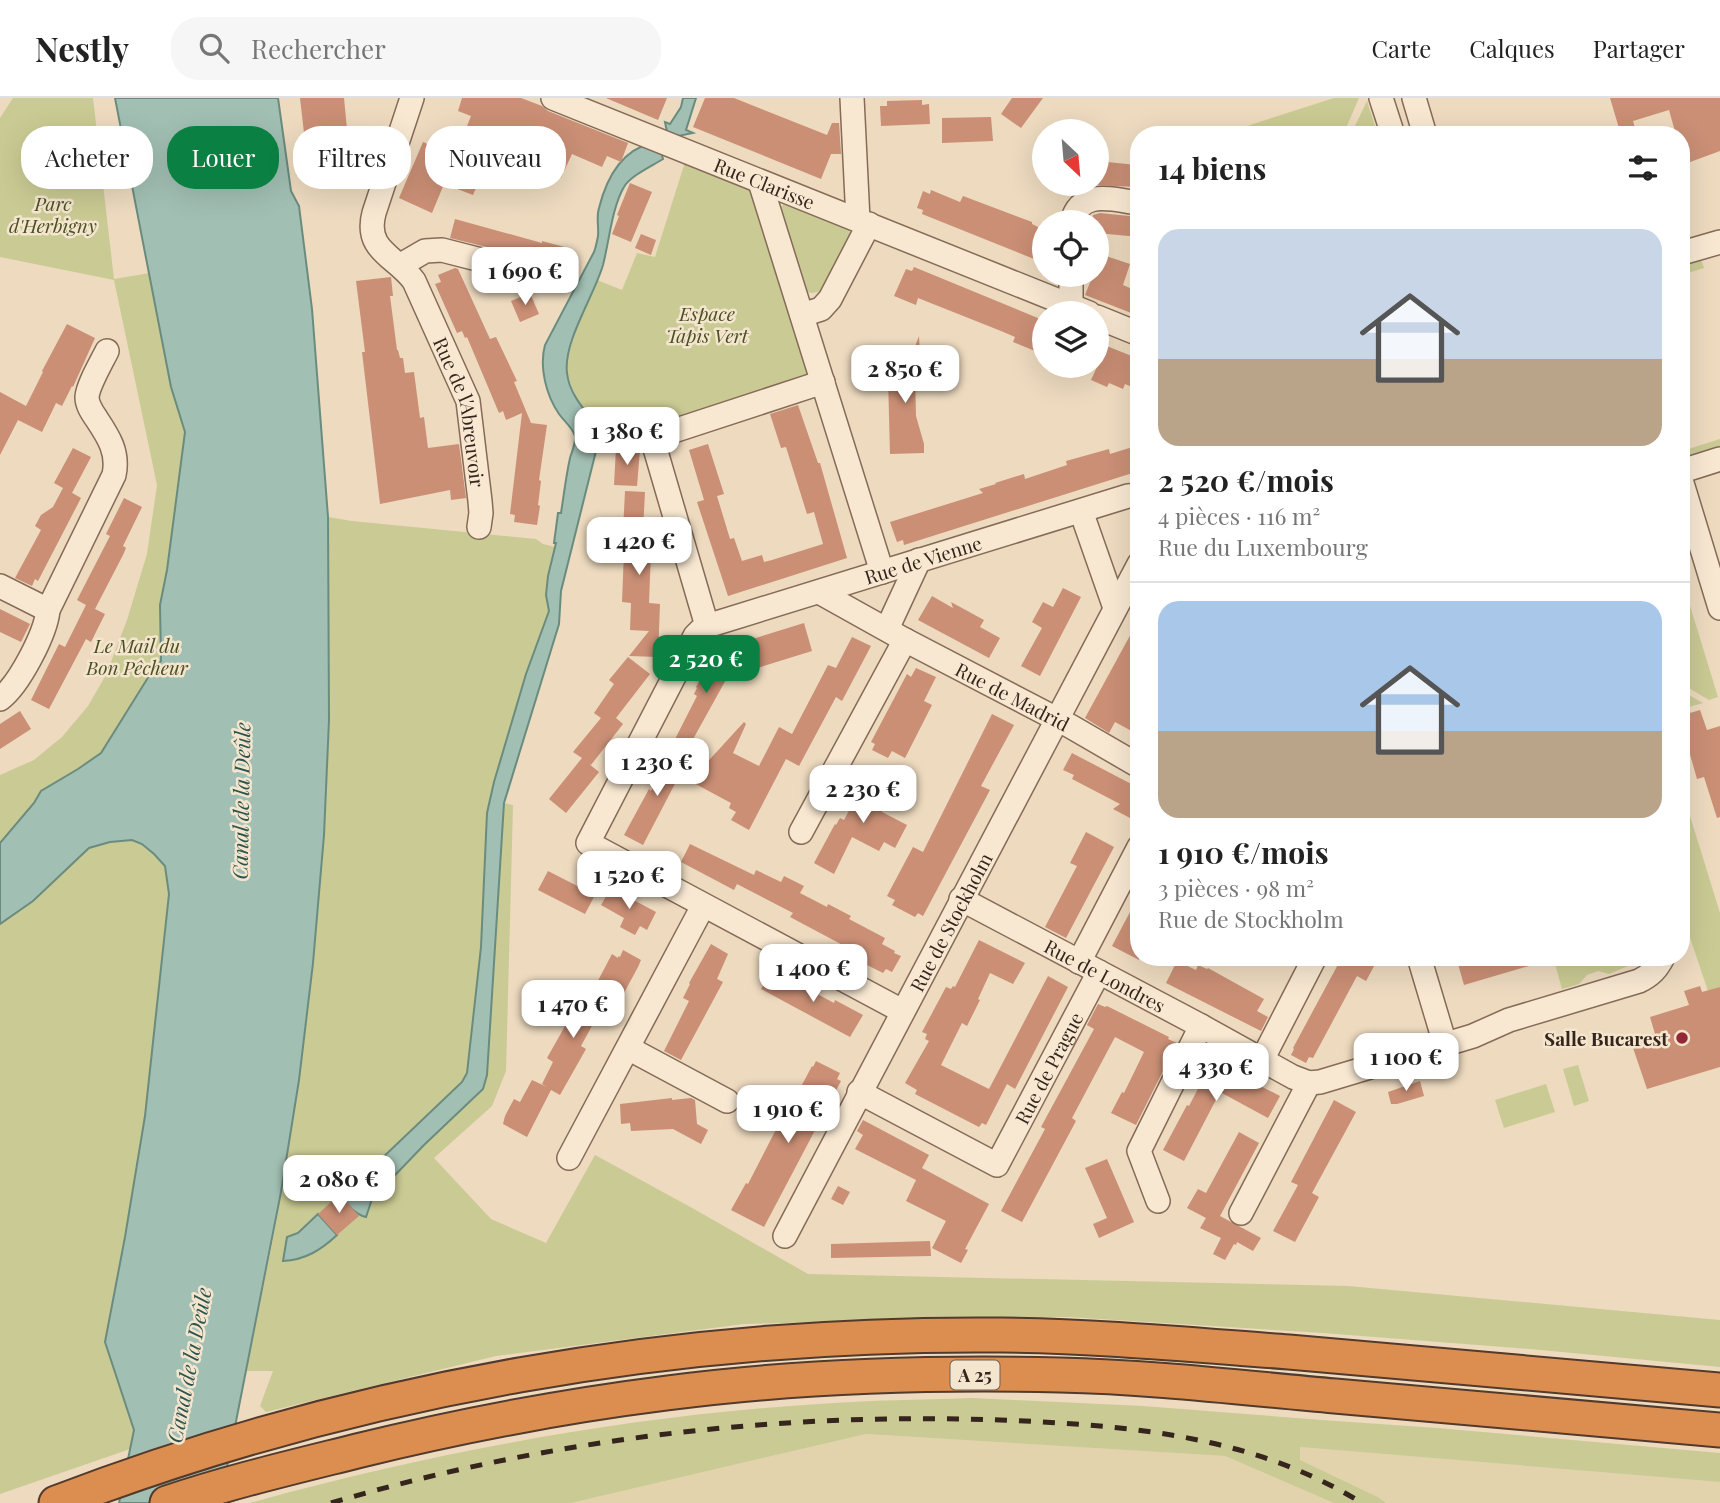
<!DOCTYPE html>
<html lang="fr">
<meta charset="utf-8">
<style>
body{margin:0;font-family:"Playfair Display",serif;background:#f6f6f6;color:#222;height:100vh;display:flex;flex-direction:column;font-size:26px;white-space:nowrap}
*{box-sizing:border-box;margin:0}
p{font-size:23px;color:#767676}
.icon{flex:none;width:38px;height:38px;fill:none;stroke:currentColor;stroke-width:2;stroke-linecap:round;stroke-linejoin:round}
.map{position:relative;flex:1;overflow:hidden}
.panel{position:absolute;left:1130px;top:28px;width:560px;height:840px;display:flex;flex-direction:column;background:#fff;border-radius:28px;box-shadow:0 7px 28px #0002}
.panel>*{flex:none}
.guide{position:absolute;left:21px;top:28px;width:665px;height:63px;display:flex;gap:14px}
.needle{width:46px;rotate:154deg}
.fabs{position:absolute;left:1032px;top:21px;display:grid;gap:14px}
.fabs a{display:grid;place-items:center;width:77px;height:77px;border-radius:50%;background:#fff;box-shadow:0 7px 28px #0002;font-size:35px}
.price{position:absolute;translate:-50% -60px;padding:0 16px;border-radius:14px;background:#fff;color:#222;font-size:23px;line-height:46px;filter:drop-shadow(0 2px 4px #0008)}
.price::after{content:'';position:absolute;left:50%;top:42px;width:21px;height:16px;margin-left:-10px;background:inherit;clip-path:polygon(0 0,100% 0,50% 100%)}
.price.active{background:#0b8043;color:#fff}
ul{padding:0;list-style:none}
li{display:grid;align-content:center;gap:14px;height:371px;padding:0 28px}
li+li{border-top:2px solid #e0e0e0}
li span{display:grid;place-items:center;height:217px;border-radius:21px;color:#555}
li>.icon{margin-inline-start:auto}
span .icon{width:126px;height:126px;fill:#fffc;stroke-width:1}
li b{font-size:30px}
h2{display:flex;justify-content:space-between;align-items:center;height:84px;padding:0 28px;font-size:30px}
.chip{padding:0 24px;border-radius:28px;background:#fff;box-shadow:0 7px 28px #0002;font-size:24px;line-height:63px}
.chip.active{background:#0b8043;color:#fff}
header{display:flex;align-items:center;gap:42px;box-sizing:border-box;height:98px;padding:0 35px;background:#fff;border-bottom:2px solid #e0e0e0}
header strong{font-size:33px}
nav{display:flex;gap:38px;margin-inline-start:auto;font-size:24px}
.search{width:490px;height:63px;background:#f6f6f6;display:flex;align-items:center;gap:18px;box-sizing:border-box;padding:0 24px;border-radius:28px;color:#767676;font-size:26px}
.map>svg:first-child{display:block}
.farmland{fill:#e2d3ad}
.green{fill:#caca94}
.water{fill:#a2bfb3;stroke:#6a8c7f;stroke-width:2}
.building{fill:#ca8f75}
.lines{fill:none;stroke-linecap:round;stroke-linejoin:round}
.minor-casing{stroke:#856b58;stroke-width:26}
.highway-casing{stroke:#523a2c;stroke-width:37}
.minor{stroke:#f8e8d2;stroke-width:23}
.highway{stroke:#dc8e50;stroke-width:33}
.rail{stroke:#35251c;stroke-width:5;stroke-dasharray:12 12;stroke-linecap:butt}
.poi-dot{fill:#932936;stroke:#f4e5ce;stroke-width:2.5}
.labels{text-anchor:middle;dominant-baseline:central;stroke-width:5;stroke-linejoin:round;paint-order:stroke}
.shield{fill:#f4e5ce;stroke:#6e5f51;stroke-width:2}
.shield-label{font-size:18px;font-weight:bold;fill:#35251c}
.street-label{font-size:19px;fill:#35251c;stroke:#f4e5ce}
.park-label{font-size:19px;font-style:italic;fill:#4b5123;stroke:#f4e5ce}
.poi-label{font-size:19px;font-weight:bold;fill:#35251c;stroke:#f4e5ce;text-anchor:end}
.water-label{font-size:21px;font-style:italic;fill:#2c544d;stroke:#f4e5ce}
</style>
<header>
<strong>Nestly</strong>
<div class="search"><svg class="icon" aria-label="search" viewBox="0 0 24 24"><circle cx="10" cy="10" r="6"/><path d="M15 15l6 6"/></svg>Rechercher</div>
<nav><a>Carte</a><a>Calques</a><a>Partager</a></nav>
</header>
<div class="map">
<svg width="1720" height="1405" viewBox="0 0 1720 1405">
<rect width="100%" height="100%" fill="#eddabf"/>
<!-- farmland -->
<g class="farmland">
<polygon points="866,1336 1225,1358 1334,1405 571,1405"/>
<polygon points="1300,1349 1720,1384 1720,1405 1386,1405 1378,1399 1300,1362"/>
</g>
<!-- green -->
<g class="green">
<polygon points="13,0 93,0 114,181 150,175 171,289 185,334 167,472 160,507 161,563 149,578 101,655 78,671 41,693 34,705 0,745 0,677 34,662 62,639 88,608 106,577 127,522 147,456 157,387 114,182 0,159 0,20"/>
<polygon points="1334,0 1359,0 1343,37 1219,37"/>
<polygon points="1367,3 1375,28 1351,36"/>
<polygon points="686,61 756,88 811,281 648,334 607,337 598,336 599,330 578,305 567,276 567,261 578,226 597,182 622,192 637,155 655,159"/>
<polygon points="787,103 848,130 851,137 823,193 812,195 806,194 777,118 781,109"/>
<polygon points="1700,158 1704,170 1682,177 1682,163"/>
<polygon points="1720,341 1720,353 1682,365 1682,353"/>
<path d="M328,419L352,423L536,441L543,446L555,449L548,478L546,497L549,512L526,576L494,684L487,715L481,849L467,975L462,983L357,1084L339,1089L366,1119L372,1101L487,977L504,705L513,707L506,973L492,1008L434,1060L491,1121L546,1145L595,1057L694,1111L808,1176L1348,1188L1720,1222V1269L1530,1251L1323,1235L1068,1219L744,1226L496,1258L266,1314L260,1308L273,1273H246C258,1212 272,1152 282,1091C301,974 316,856 324,738C331,632 329,525 328,419Z"/>
<polygon points="1687,498 1718,599 1709,602 1682,586 1682,499"/>
<polygon points="1682,593 1703,605 1682,611"/>
<polygon points="1682,692 1720,815 1720,889 1708,893 1682,816"/>
<polygon points="132,742 142,746 165,768 169,796 145,1018 125,1139 105,1244 134,1332 130,1351 0,1396 0,826 33,803 89,750 110,744"/>
<polygon points="1553,859 1633,859 1628,868 1609,876 1598,873 1587,877 1579,886 1562,891"/>
<polygon points="1578,967 1589,1003 1574,1008 1563,971"/>
<polygon points="1546,986 1555,1014 1504,1030 1495,1002"/>
<path d="M972,1300L1143,1308L1322,1322L1437,1330L1720,1355V1384L1300,1349V1362L1378,1399L1386,1405H1334L1225,1358L866,1336L571,1405H250C433,1354 628,1318 819,1306C870,1302 921,1302 972,1300Z"/>
</g>
<!-- water -->
<g class="water">
<polygon points="115,0 278,0 291,93 299,108 312,211 328,419 329,622 324,737 313,865 299,982 281,1094 220,1405 119,1405 134,1332 105,1244 125,1139 145,1018 169,796 165,768 154,756 142,746 132,742 110,744 89,750 33,803 0,826 0,745 34,705 41,693 78,671 101,655 149,578 161,563 160,507 167,472 185,334 171,289"/>
<polygon points="683,0 696,0 686,32 693,35 678,38 667,34 665,24 670,26 681,9"/>
<polygon points="335,39 337,61 327,62 325,40"/>
<path d="M651,45L660,50L663,61C652,68 630,78 624,89C612,109 609,144 603,167C594,198 563,244 567,275C569,296 586,314 599,330L598,345L561,493L559,526L504,705L487,977L483,991L424,1047L372,1101L366,1119C355,1117 340,1101 338,1089L357,1084L462,984L467,975L481,849L487,715L494,684L526,576L549,513L546,497L548,478L556,445H554L558,415H561C564,396 566,378 570,360C572,353 576,345 575,338C573,330 564,323 559,316C546,297 539,269 545,247L594,154C596,149 597,143 598,138C599,129 596,119 599,110C606,82 621,53 651,45Z"/>
<path d="M318,1116L337,1137C321,1152 305,1162 283,1163L287,1139L298,1135Z"/>
</g>
<!-- building -->
<g class="building">
<polygon points="300,0 344,0 347,31 304,35"/>
<polygon points="462,0 521,0 542,8 548,13 628,45 621,64 607,58 602,69 572,56 561,80 539,73 542,65 516,55 514,60 508,57 505,63 490,56 473,97 444,86 432,115 399,100 423,44 450,55 452,51 457,53 471,18 458,13"/>
<polygon points="606,0 667,0 658,22"/>
<polygon points="705,0 734,0 827,37 832,25 839,25 841,56 831,56 821,81 693,29"/>
<polygon points="1012,0 1043,0 1021,30 1001,16"/>
<polygon points="1610,0 1720,0 1720,53 1682,67 1682,37 1676,37 1669,12 1633,23 1637,37 1621,37"/>
<polygon points="922,2 922,7 929,6 930,26 881,28 880,8 887,8 887,3"/>
<polygon points="991,19 993,43 942,45 942,20"/>
<polygon points="1097,63 1137,67 1136,89 1095,87 1097,86"/>
<polygon points="630,85 652,94 631,144 612,136 619,118 617,117"/>
<polygon points="931,92 960,104 963,98 1032,124 1032,126 1038,129 1037,136 1045,139 1045,162 1035,157 1034,161 922,116 923,112 917,110 923,93 930,96"/>
<polygon points="1100,115 1139,119 1139,139 1097,135 1097,124 1092,124 1093,117"/>
<polygon points="455,121 542,145 542,143 568,150 562,171 553,169 553,171 549,167 543,163 450,140"/>
<polygon points="641,136 656,142 651,157 635,150"/>
<polygon points="1097,155 1130,166 1123,187 1139,194 1139,218 1085,197 1093,177 1097,177"/>
<polygon points="914,169 1045,223 1045,242 1040,255 1013,244 1015,239 1001,233 918,200 916,207 894,198 906,171 912,173"/>
<polygon points="455,170 458,171 490,241 496,239 517,283 514,284 531,325 547,327 539,382 541,383 538,407 540,408 537,427 514,424 515,417 510,416 522,315 506,322 503,313 499,315 467,239 465,240 462,233 457,235 435,186 441,184 438,177"/>
<polygon points="391,179 393,198 390,198 397,252 398,252 400,260 403,260 405,275 414,274 420,320 424,319 428,350 459,346 466,400 451,402 450,392 380,406 362,254 365,254 356,183"/>
<polygon points="530,195 539,216 520,224 511,203"/>
<polygon points="67,226 95,240 73,289 72,288 62,308 56,305 42,334 18,322 0,357 0,294 26,308 43,274 42,273"/>
<polygon points="919,238 921,279 915,279 916,318 924,346 924,355 890,356 888,280 893,280 892,255 910,262"/>
<polygon points="1097,244 1139,261 1139,292 1125,286 1123,291 1109,285 1107,289 1091,282 1097,269"/>
<polygon points="798,307 818,365 820,365 847,460 728,498 697,404 704,402 689,352 708,346 724,396 717,398 730,441 734,440 742,463 762,457 764,464 772,462 823,446 814,414 807,416 786,349 781,350 770,316"/>
<polygon points="1139,347 1139,373 904,447 903,442 897,444 890,424 983,395 979,391 996,386 995,385 1024,376 1025,381 1067,367 1066,363 1109,351 1110,356"/>
<polygon points="73,350 91,359 72,395 69,393 81,400 38,483 35,481 32,488 15,480 41,432 35,428 41,417 53,409 63,390 54,385"/>
<polygon points="616,350 640,352 637,388 614,387"/>
<polygon points="625,393 645,394 642,453 651,454 649,505 660,506 658,559 629,558 649,533 630,532 631,505 622,504 624,453 622,453"/>
<polygon points="124,400 142,409 123,448 126,450 123,457 95,511 105,516 91,544 86,541 49,611 31,602 59,546 65,549 86,507 77,502 110,438 106,436"/>
<polygon points="1063,490 1081,499 1040,578 1021,568 1042,530 1032,524 1043,504 1053,509"/>
<polygon points="932,498 953,510 951,504 984,522 980,529 1000,540 989,560 918,522"/>
<polygon points="0,511 30,526 21,544 0,534"/>
<polygon points="1139,521 1139,637 1115,624 1109,635 1085,620"/>
<polygon points="804,525 812,553 754,571 748,561 743,544"/>
<polygon points="852,539 871,548 842,603 836,599 799,668 786,661 749,732 731,722 736,714 729,710 731,705 690,683 744,624 746,626 733,655 759,668 779,629 792,636 828,567 836,570"/>
<polygon points="718,549 738,560 687,652 673,645 697,598 694,596 697,590 696,589"/>
<polygon points="628,559 650,576 616,620 623,626 591,667 589,666 599,674 566,715 549,701 582,660 573,654 601,620 594,615 614,586 609,582"/>
<polygon points="916,570 936,579 924,603 932,607 905,660 892,653 888,660 872,652 875,646 871,644 907,576 911,579"/>
<polygon points="1700,612 1707,632 1720,628 1720,719 1717,720 1704,679 1697,681 1685,639 1690,637 1683,617"/>
<polygon points="20,613 31,631 0,651 0,626"/>
<polygon points="992,616 1014,627 981,688 990,692 923,818 918,815 915,819 892,807 895,802 887,798 913,749 923,754"/>
<polygon points="675,649 690,657 643,747 624,737 649,691 651,693"/>
<polygon points="1072,655 1139,690 1139,716 1134,713 1130,720 1113,711 1120,706 1072,681 1074,677 1063,672"/>
<polygon points="870,677 895,690 882,714 907,727 895,750 884,744 879,753 852,739 834,776 814,765 835,726 836,727 840,720 844,722 865,683 867,683"/>
<polygon points="1086,734 1114,749 1066,840 1045,829 1077,768 1070,765"/>
<polygon points="690,746 754,777 756,772 781,784 784,778 804,788 800,795 827,809 828,806 851,818 849,821 885,840 882,846 895,853 894,855 901,858 892,874 886,871 883,875 855,861 857,857 851,854 852,852 790,819 793,815 737,786 734,792 681,764"/>
<polygon points="548,773 595,797 585,816 538,792"/>
<polygon points="611,790 656,814 647,832 640,828 635,837 620,829 624,820 601,807"/>
<polygon points="1139,797 1139,862 1112,848"/>
<polygon points="979,842 1025,865 1013,886 990,875 978,901 980,902 967,928 962,925 941,967 989,991 1048,878 1068,889 1015,991 1007,986 986,1027 982,1025 979,1029 915,996 917,992 905,985 929,943 925,941 927,936 922,934 946,889 951,891 953,888 955,889"/>
<polygon points="711,846 728,856 717,881 723,884 681,962 664,953 689,903 683,900 690,886 689,885"/>
<polygon points="623,852 641,862 638,869 617,908 606,902 581,948 586,951 560,997 551,992 527,1039 503,1026 505,1018 514,1001 520,1004 532,982 547,989 542,986 553,964 547,960 573,914 567,911 580,888 592,894 612,856 618,860 618,858 620,859"/>
<polygon points="1342,859 1379,859 1366,883 1357,878 1313,960 1309,959 1306,965 1291,957 1294,951 1293,950"/>
<polygon points="1456,859 1546,859 1546,863 1464,887"/>
<polygon points="1177,863 1196,872 1198,867 1207,871 1208,870 1264,901 1257,913 1268,919 1261,933 1166,885"/>
<polygon points="771,874 778,877 778,875 834,905 835,902 863,917 850,939 761,891"/>
<polygon points="1700,888 1702,894 1720,889 1720,969 1647,991 1631,944 1655,936 1650,919 1689,907 1684,893"/>
<polygon points="1098,906 1105,909 1107,908 1169,939 1168,941 1177,945 1136,1027 1111,1015 1122,994 1124,995 1144,954 1115,939 1072,1020 1076,1023 1022,1124 1001,1113 1045,1031 1041,1029 1094,931 1087,927"/>
<polygon points="1201,961 1210,966 1212,963 1280,998 1268,1020 1220,994 1184,1063 1163,1052 1187,1007 1189,1008 1201,985 1191,979"/>
<polygon points="816,963 840,975 837,981 841,983 764,1129 731,1112 746,1085 748,1086 784,1016 786,1017 812,968 813,969"/>
<polygon points="1420,983 1424,998 1397,1006 1391,1006 1388,994"/>
<polygon points="672,1000 672,1002 691,1000 695,1002 697,1026 708,1032 701,1046 673,1031 631,1033 630,1025 621,1026 620,1006"/>
<polygon points="1334,1002 1356,1014 1312,1095 1319,1099 1295,1144 1273,1133 1298,1087 1291,1084"/>
<polygon points="863,1022 929,1057 922,1070 989,1106 965,1151 968,1152 961,1165 932,1150 946,1123 906,1103 916,1082 855,1051 863,1037 857,1033"/>
<polygon points="1239,1034 1259,1045 1220,1118 1261,1140 1253,1153 1237,1144 1236,1147 1234,1146 1225,1162 1213,1156 1221,1140 1200,1130 1206,1120 1187,1110 1198,1091 1206,1095"/>
<polygon points="1107,1061 1134,1124 1099,1140 1093,1126 1107,1120 1085,1070"/>
<polygon points="838,1088 850,1094 843,1107 831,1101"/>
<polygon points="340,1096 359,1118 337,1137 318,1116"/>
<polygon points="930,1143 931,1158 831,1160 831,1146"/>
</g>
<g class="lines">
<!-- minor casing -->
<g class="minor-casing">
<g id="minor">
<path id="s1" d="M412,0L374,115C364,153 396,158 414,183L468,303L480,403L481,415L479,429"/>
<path id="s2" d="M553,0L1089,215"/>
<polyline points="852,0 858,122"/>
<polyline points="1381,0 1393,37"/>
<polyline points="1414,0 1425,37"/>
<polyline points="760,84 882,474"/>
<path d="M1072,124C1080,90 1113,102 1139,105"/>
<polyline points="1682,155 1720,144"/>
<polyline points="401,167 425,153 442,152 540,177"/>
<polyline points="1071,208 1071,177"/>
<polyline points="802,217 821,211 830,201 869,126"/>
<polyline points="1097,219 1139,236"/>
<polyline points="823,284 652,340 707,528 701,532 695,538 588,745 902,913"/>
<polyline points="1682,373 1720,361"/>
<polyline points="1682,385 1720,510"/>
<polyline points="1081,413 1115,510"/>
<polyline points="0,488 48,512"/>
<path id="s3" d="M819,494L905,542L1070,628L1139,668"/>
<path id="s4" d="M707,528L1128,398L1139,397"/>
<polyline points="887,531 919,462"/>
<path d="M0,601C19,587 46,535 48,512L114,377C119,354 108,338 96,320C92,314 87,307 87,299C88,287 101,265 107,253"/>
<polyline points="801,734 905,542"/>
<path id="s5" d="M961,801L1201,928L1293,979L1309,985L1320,984L1473,938L1509,922L1639,883C1651,877 1657,871 1663,859"/>
<polyline points="1419,859 1445,946"/>
<polyline points="1079,864 1139,749"/>
<polyline points="628,950 727,1003"/>
<polyline points="1262,962 1315,859"/>
<path id="s6" d="M859,994L997,1067L1099,874"/>
<polyline points="569,1060 703,808"/>
<polyline points="1158,1103 1139,1053 1201,928"/>
<polyline points="1241,1115 1309,985"/>
<path id="s7" d="M785,1138L1139,466"/>
</g>
</g>
<!-- highway casing -->
<g class="highway-casing">
<g id="highway">
<path d="M56,1405C355,1290 681,1234 1002,1237C1098,1238 1194,1247 1289,1254C1433,1266 1576,1280 1720,1292"/>
<path d="M167,1405C229,1384 293,1369 357,1353C459,1328 563,1308 667,1295C797,1278 929,1274 1060,1277C1152,1279 1244,1290 1335,1298C1464,1310 1592,1321 1720,1332"/>
</g>
</g>
<!-- minor -->
<use href="#minor" class="minor"/>
<!-- highway -->
<use href="#highway" class="highway"/>
<!-- rail -->
<path class="rail" d="M331,1405C547,1341 775,1314 1000,1322C1127,1327 1252,1337 1362,1405"/>
</g>
<!-- markers -->
<circle class="poi-dot" cx="1682" cy="940" r="7"/>
<g class="labels">
<!-- shield labels -->
<rect class="shield" x="950.5" y="1262.5" width="49" height="29" rx="5"/>
<g class="shield-label">
<text x="975" y="1277">A 25</text>
</g>
<!-- street labels -->
<g class="street-label">
<text stroke="none"><textPath href="#s2" startOffset="228">Rue Clarisse</textPath></text>
<text stroke="none"><textPath href="#s1" startOffset="346">Rue de l'Abreuvoir</textPath></text>
<text stroke="none"><textPath href="#s4" startOffset="226">Rue de Vienne</textPath></text>
<text stroke="none"><textPath href="#s3" startOffset="220">Rue de Madrid</textPath></text>
<text stroke="none"><textPath href="#s7" startOffset="355">Rue de Stockholm</textPath></text>
<text stroke="none"><textPath href="#s5" startOffset="163">Rue de Londres</textPath></text>
<text stroke="none"><textPath href="#s6" startOffset="266">Rue de Prague</textPath></text>
</g>
<!-- park labels -->
<g class="park-label">
<text x="53" y="105">Parc<tspan x="53" dy="22">d'Herbigny</tspan></text>
<text x="707" y="215">Espace<tspan x="707" dy="22">Tapis Vert</tspan></text>
<text x="137" y="547">Le Mail du<tspan x="137" dy="22">Bon Pêcheur</tspan></text>
</g>
<!-- poi labels -->
<g class="poi-label">
<text x="1668" y="940">Salle Bucarest</text>
</g>
<!-- water labels -->
<g class="water-label">
<text transform="translate(240 703) rotate(-89)">Canal de la Deûle</text>
<text transform="translate(188 1267) rotate(-79)">Canal de la Deûle</text>
</g>
</g>
</svg>
<div class="fabs">
<a><svg class="needle" viewBox="-14 -14 28 28"><path d="M0-13l5 13h-10z" fill="#e53935"/><path d="M0 13l5-13h-10z" fill="#767676"/></svg></a>
<a><svg class="icon" aria-label="locate" viewBox="0 0 24 24"><circle cx="12" cy="12" r="6"/><path d="M12 2v4M12 18v4M2 12h4M18 12h4"/></svg></a>
<a><svg class="icon" aria-label="layers" viewBox="0 0 24 24"><path d="M12 4l9 5-9 5-9-5zM3 14l9 5 9-5"/></svg></a>
</div>
<b class="price" style="left:525px;top:209px">1 690 €</b>
<b class="price" style="left:905px;top:307px">2 850 €</b>
<b class="price" style="left:627px;top:369px">1 380 €</b>
<b class="price" style="left:639px;top:479px">1 420 €</b>
<b class="price active" style="left:706px;top:597px">2 520 €</b>
<b class="price" style="left:657px;top:700px">1 230 €</b>
<b class="price" style="left:863px;top:727px">2 230 €</b>
<b class="price" style="left:629px;top:813px">1 520 €</b>
<b class="price" style="left:813px;top:906px">1 400 €</b>
<b class="price" style="left:573px;top:942px">1 470 €</b>
<b class="price" style="left:1406px;top:995px">1 100 €</b>
<b class="price" style="left:1216px;top:1005px">4 330 €</b>
<b class="price" style="left:788px;top:1047px">1 910 €</b>
<b class="price" style="left:339px;top:1117px">2 080 €</b>
<div class="guide">
<a class="chip">Acheter</a>
<a class="chip active">Louer</a>
<a class="chip">Filtres</a>
<a class="chip">Nouveau</a>
</div>
<section class="panel">
<h2>14 biens<svg class="icon" aria-label="filters" viewBox="0 0 24 24"><path d="M4 7h16M4 17h16"/><circle cx="9" cy="7" r="2"/><circle cx="15" cy="17" r="2"/></svg></h2>
<ul>
<li><span style="background:linear-gradient(#c9d6e8 60%,#b9a48a 0)"><svg class="icon" aria-label="home" viewBox="0 0 24 24"><path d="M3 11l9-7 9 7M6 9v11h12V9"/></svg></span><div><b>2 520 €/mois</b><p>4 pièces · 116 m²</p><p>Rue du Luxembourg</p></div></li>
<li><span style="background:linear-gradient(#a9c7e8 60%,#b9a48a 0)"><svg class="icon" aria-label="home" viewBox="0 0 24 24"><path d="M3 11l9-7 9 7M6 9v11h12V9"/></svg></span><div><b>1 910 €/mois</b><p>3 pièces · 98 m²</p><p>Rue de Stockholm</p></div></li>
</ul>
</section>
</div>
